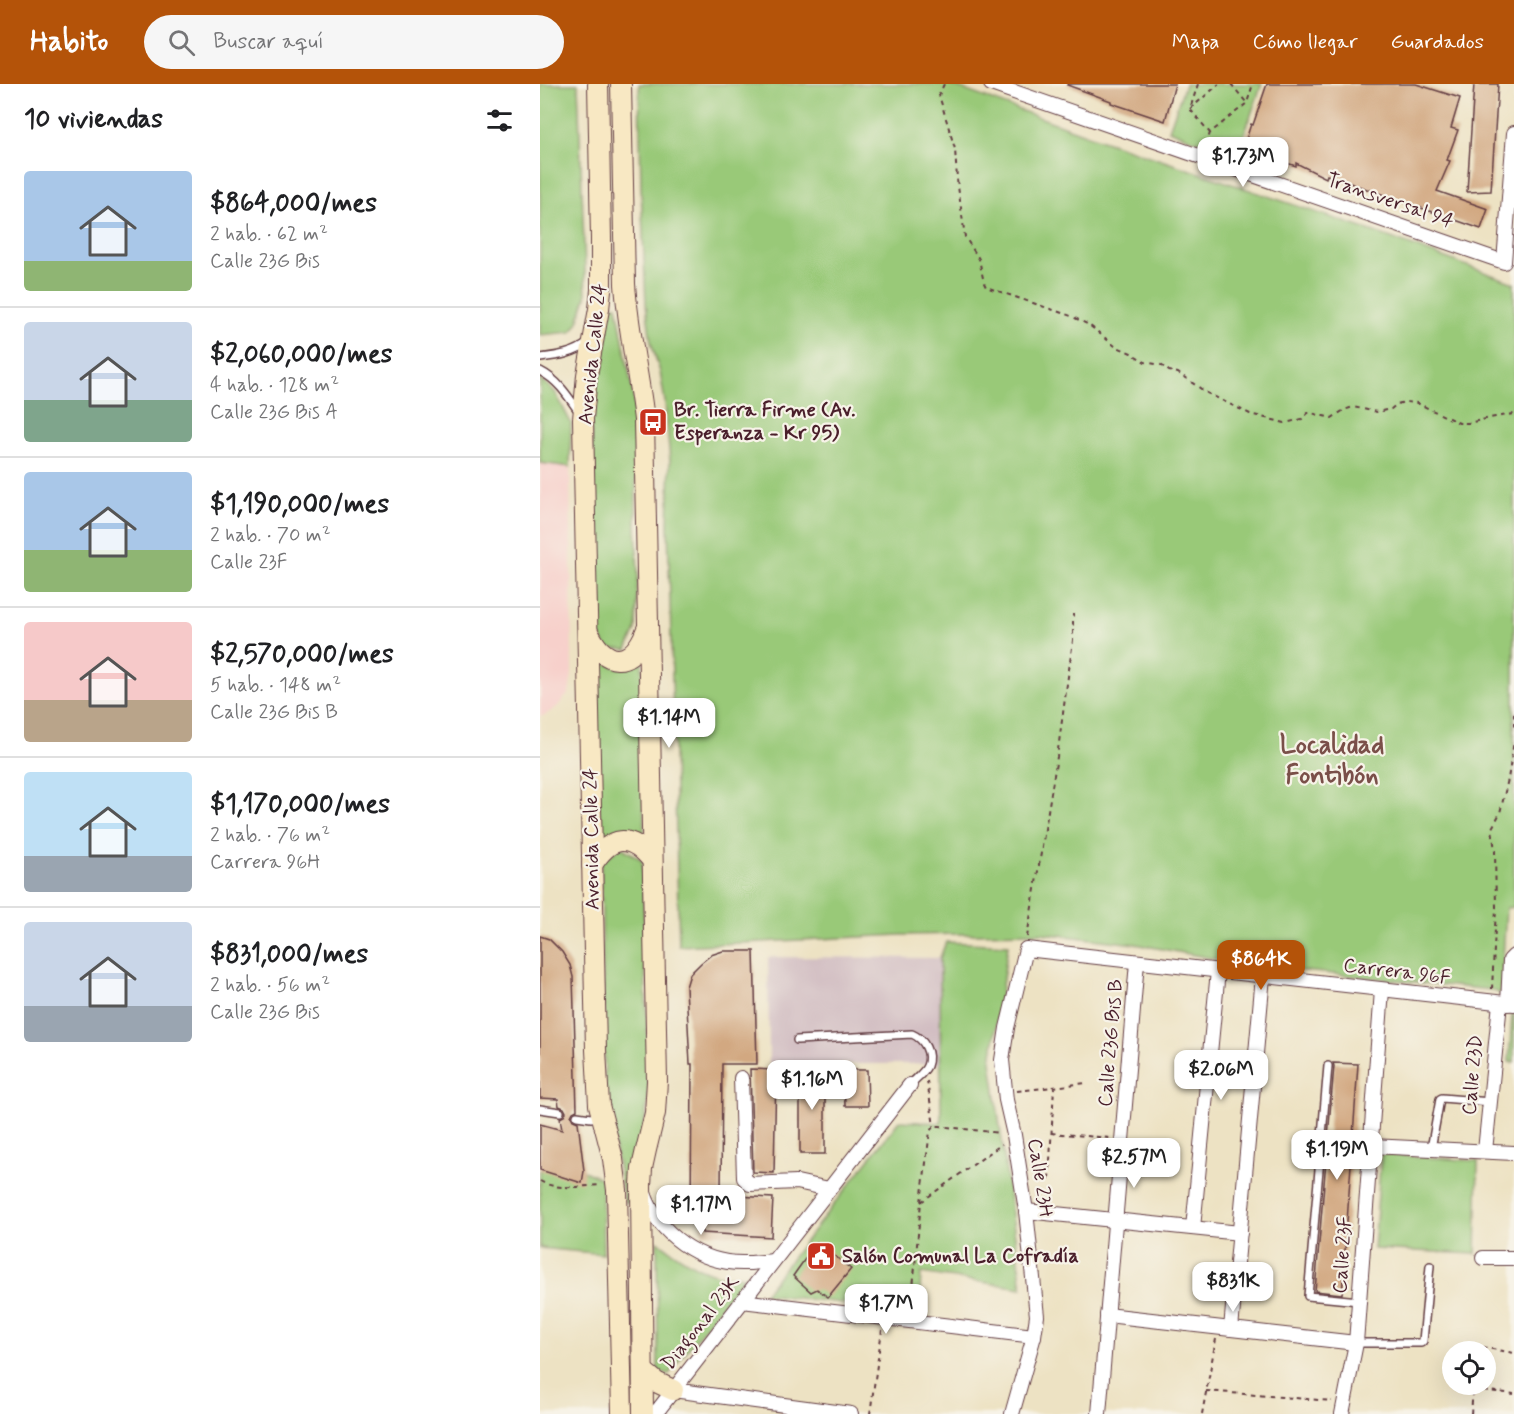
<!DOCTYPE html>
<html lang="es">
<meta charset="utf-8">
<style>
body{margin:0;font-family:Mynerve,sans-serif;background:#f6f6f6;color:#202124;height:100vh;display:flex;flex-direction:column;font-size:22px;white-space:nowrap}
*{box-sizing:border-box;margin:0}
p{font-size:20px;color:#757577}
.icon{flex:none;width:33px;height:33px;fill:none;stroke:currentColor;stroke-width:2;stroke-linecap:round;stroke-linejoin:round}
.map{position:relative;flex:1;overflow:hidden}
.details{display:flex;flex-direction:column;background:#fff;width:540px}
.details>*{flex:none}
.fabs{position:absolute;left:902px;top:1257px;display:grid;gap:12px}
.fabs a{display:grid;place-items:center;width:54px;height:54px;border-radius:50%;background:#fff;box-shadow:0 6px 24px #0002;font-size:30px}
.price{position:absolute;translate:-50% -51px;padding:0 14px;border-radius:12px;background:#fff;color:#222;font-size:20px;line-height:39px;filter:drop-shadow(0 2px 3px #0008)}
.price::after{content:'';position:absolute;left:50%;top:36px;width:18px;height:14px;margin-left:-9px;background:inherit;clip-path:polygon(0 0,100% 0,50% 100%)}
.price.selected{background:#b45309;color:#fff}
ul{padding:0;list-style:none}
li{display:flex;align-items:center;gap:18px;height:150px;padding:0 24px}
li+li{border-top:2px solid #e0e0e0}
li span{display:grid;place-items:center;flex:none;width:168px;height:120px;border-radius:6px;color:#555}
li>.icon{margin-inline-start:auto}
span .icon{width:72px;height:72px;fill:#fffc;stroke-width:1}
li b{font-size:26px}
h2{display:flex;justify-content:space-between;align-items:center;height:72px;padding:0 24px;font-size:26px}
header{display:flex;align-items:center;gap:36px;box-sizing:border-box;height:84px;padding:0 30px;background:#b45309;color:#fff}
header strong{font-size:28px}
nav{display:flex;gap:33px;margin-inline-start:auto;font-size:21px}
.search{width:420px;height:54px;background:#f6f6f6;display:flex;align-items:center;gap:15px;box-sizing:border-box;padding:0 21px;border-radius:33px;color:#757577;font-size:22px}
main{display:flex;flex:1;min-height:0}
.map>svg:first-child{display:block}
.built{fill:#f7d0cb}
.industrial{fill:#d2bec2}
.green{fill:#99c978;stroke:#727452;stroke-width:1.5}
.building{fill:#d2a881}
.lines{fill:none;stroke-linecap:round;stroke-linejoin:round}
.service-casing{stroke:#623c42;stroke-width:10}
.minor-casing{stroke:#623c42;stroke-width:16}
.secondary-casing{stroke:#623c42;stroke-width:22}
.path{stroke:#623c42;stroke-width:2;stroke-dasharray:4.5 4.5;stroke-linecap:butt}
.service{stroke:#fff;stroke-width:7}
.minor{stroke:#fff;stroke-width:14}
.secondary{stroke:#f8e8c3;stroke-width:20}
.labels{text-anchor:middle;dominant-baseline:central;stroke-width:4.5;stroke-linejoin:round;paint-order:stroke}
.street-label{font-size:20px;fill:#4a1f2b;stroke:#f7f3e8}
.poi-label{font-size:20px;font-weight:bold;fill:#4a1f2b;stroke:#f7f3e8;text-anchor:start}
.district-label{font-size:26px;font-weight:bold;fill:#7a4f49;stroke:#f7f3e8}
</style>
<header>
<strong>Habito</strong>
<div class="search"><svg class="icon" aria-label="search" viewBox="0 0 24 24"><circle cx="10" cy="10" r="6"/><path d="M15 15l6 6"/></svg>Buscar aquí</div>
<nav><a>Mapa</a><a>Cómo llegar</a><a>Guardados</a></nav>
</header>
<main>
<section class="details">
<h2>10 viviendas<svg class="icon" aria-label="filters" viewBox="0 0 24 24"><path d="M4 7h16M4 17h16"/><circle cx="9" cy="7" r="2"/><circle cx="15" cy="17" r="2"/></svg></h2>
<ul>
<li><span style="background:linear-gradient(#a9c7e8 75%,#8fb573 0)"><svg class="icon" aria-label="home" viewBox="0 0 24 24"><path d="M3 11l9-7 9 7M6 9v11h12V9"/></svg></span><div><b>$864,000/mes</b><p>2 hab. · 62 m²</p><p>Calle 23G Bis</p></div></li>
<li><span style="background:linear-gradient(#c9d6e8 65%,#7fa58c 0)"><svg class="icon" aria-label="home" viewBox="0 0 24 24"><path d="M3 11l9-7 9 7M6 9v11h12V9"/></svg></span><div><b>$2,060,000/mes</b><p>4 hab. · 128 m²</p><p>Calle 23G Bis A</p></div></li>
<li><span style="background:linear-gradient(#a9c7e8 65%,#8fb573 0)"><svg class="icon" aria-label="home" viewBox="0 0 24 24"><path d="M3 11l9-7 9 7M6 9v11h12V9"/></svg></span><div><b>$1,190,000/mes</b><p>2 hab. · 70 m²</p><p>Calle 23F</p></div></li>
<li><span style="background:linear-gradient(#f6c9c9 65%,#b9a48a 0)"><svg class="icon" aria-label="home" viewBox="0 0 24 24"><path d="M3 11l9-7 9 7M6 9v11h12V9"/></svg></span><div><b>$2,570,000/mes</b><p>5 hab. · 148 m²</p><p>Calle 23G Bis B</p></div></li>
<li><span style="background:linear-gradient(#bfe0f5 70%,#9aa5b1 0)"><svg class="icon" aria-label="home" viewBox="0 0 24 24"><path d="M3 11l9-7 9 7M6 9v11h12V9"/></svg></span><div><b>$1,170,000/mes</b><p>2 hab. · 76 m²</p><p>Carrera 96H</p></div></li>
<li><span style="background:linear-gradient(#c9d6e8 70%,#9aa5b1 0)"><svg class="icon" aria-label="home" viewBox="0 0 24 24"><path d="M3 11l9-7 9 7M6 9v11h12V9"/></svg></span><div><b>$831,000/mes</b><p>2 hab. · 56 m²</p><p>Calle 23G Bis</p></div></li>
</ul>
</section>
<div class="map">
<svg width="974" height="1330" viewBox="0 0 974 1330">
<rect width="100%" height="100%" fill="#f7f3e8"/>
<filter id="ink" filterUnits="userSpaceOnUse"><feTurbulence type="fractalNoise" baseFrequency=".0167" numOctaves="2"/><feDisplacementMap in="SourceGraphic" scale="12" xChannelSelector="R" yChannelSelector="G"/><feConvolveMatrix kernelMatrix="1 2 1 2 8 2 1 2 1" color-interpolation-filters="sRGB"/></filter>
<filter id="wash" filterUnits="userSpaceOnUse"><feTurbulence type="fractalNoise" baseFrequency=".008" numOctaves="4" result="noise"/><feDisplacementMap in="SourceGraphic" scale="24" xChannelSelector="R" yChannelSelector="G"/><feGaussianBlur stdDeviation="1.35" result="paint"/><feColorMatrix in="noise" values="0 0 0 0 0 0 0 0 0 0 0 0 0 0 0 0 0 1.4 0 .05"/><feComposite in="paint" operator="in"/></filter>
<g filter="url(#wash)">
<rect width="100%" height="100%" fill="#ede2c3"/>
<!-- built -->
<polygon class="built" points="0,379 30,383 32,590 29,609 17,623 5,631 0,632"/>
<!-- industrial -->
<polygon class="industrial" points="228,873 400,874 401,980 229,980"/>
<!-- green -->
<g class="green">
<polygon points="0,0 38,0 46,213 38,238 31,248 0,251"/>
<polygon points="99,0 408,0 559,55 843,151 974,199 974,823 966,824 961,910 952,906 714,882 595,860 501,849 360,851 139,862 128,441 130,377 125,318 120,288 111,258 106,220 101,104"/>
<polygon points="645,0 722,0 696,73 629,46"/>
<polygon points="69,222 77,222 94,316 96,372 96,440 98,492 96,546 87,566 67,564 57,546 51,332 55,294"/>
<polygon points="0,295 15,308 31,339 30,383 0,379"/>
<path d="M55,571C75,585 81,591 102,573L104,756L72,750L65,753L58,759Z"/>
<polygon points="81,763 102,776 109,1007 93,1118 85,1118 65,1015 61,778"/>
<polygon points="406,858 468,861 451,977 482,1204 381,1189 379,1228 224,1210 359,1037 401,1039 400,874"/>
<polygon points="972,929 974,929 974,978 969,978"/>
<polygon points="841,1070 938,1077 936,1170 834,1165"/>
<polygon points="0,1086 44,1087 62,1095 63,1170 0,1164"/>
<path d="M117,1157C137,1171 160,1189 185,1192C191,1192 198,1192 204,1193L128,1291L118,1286Z"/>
</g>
<g id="blocks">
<!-- building -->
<g class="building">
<polygon points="528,0 635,0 625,37 571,19 571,17 527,1"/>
<polygon points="727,0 876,0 920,14 911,44 918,46 907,76 910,77 897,107 948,125 941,145 787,91 786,94 756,79 756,82 703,65 711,40 713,41"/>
<polygon points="934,0 958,0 951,107 927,108"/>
<polygon points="0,852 9,855 22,868 30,881 33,893 37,1026 33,1028 31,1032 33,1036 38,1038 44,1087 42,1099 0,1086 0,1040 22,1046 20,1034 24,1032 26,1028 24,1024 19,1022 18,1015 0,1014"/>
<polygon points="183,867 214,867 217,980 182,980 181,1111 233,1114 231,1153 162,1149 163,1131 151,1132 152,980 150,980 146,903 150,890 161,879 171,871"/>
<polygon points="793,979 818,980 802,1210 775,1207 794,982"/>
<rect x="260" y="984" width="25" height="86"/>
<polygon points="210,985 236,986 234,1089 213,1088"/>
<polygon points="304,986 327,986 328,1022 305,1022"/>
<polygon points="277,1158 311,1185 288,1213 277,1205 271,1208 253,1192"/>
</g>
</g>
</g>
<g filter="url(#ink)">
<use href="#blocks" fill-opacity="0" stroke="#623c42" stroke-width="1.5"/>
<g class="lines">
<!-- service casing -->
<g class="service-casing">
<g id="service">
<path d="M0,274C17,272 35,270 49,258"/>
<path d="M0,287C18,296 28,312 39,328"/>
<path d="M257,956L372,950C384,955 392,969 387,982C384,989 375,995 370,1001"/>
<polyline points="788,982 768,1212 819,1217"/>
<polyline points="0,1025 20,1028"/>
<polyline points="37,1032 51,1034 59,1032"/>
<polyline points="891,1065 900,1015 902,1014 950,1018"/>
<polyline points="816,1259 881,1259 883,1257 890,1182"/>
</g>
</g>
<!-- minor casing -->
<g class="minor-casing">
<g id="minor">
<polyline points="451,0 964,178 974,49"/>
<polyline points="968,920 970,876 974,872"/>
<polyline points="201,994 204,1094 210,1100 257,1098 289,1105"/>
<polyline points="831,1062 974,1069"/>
<polyline points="945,1067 960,919"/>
<path d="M104,1109C118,1150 160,1180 205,1179C214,1179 224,1178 233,1177"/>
<polyline points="486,1127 700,1149"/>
<polyline points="653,1144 678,887"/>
<polyline points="943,1174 974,1174"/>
<polyline points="202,1217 494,1252"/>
<polyline points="567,1231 816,1259"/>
<polyline points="691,1245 723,892"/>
<polyline points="133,1306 311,1330"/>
<polyline points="115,1330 370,1001"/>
<polyline points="472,1330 494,1252 497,1232 486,1127 474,1051 466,1016 462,976 467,944 486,865 974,920"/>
<polyline points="559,1330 597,878"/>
<polyline points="802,1330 816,1259 842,906"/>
</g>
</g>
<!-- secondary casing -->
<g class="secondary-casing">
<g id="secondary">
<polyline points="58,0 61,154 61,206 59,225 47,291 43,335 56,966 59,1021 73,1075 77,1106 82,1330"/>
<path d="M81,0L85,200C88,246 99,291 104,336L117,997L115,1029L106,1066L102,1084L101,1102L103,1330"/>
<path d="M48,548C52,555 56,563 62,568C84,587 100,564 107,545"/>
<path d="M52,781C71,751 90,749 112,776"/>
<polyline points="103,1287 116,1298 133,1306"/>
</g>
</g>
<!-- path -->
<g class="path">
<polyline points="404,0 399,11 415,65 417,95 425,153 439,175 444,199 446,203 531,232 549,241 575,262 591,269 605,278 621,281 629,287 638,289 667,309 710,330 745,339 762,335 768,329 771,329 792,334 804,326 813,323 837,328 851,325 857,320 865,318 877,319 919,339 928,339 955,333 974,330"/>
<polyline points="658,0 650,25 670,49 707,19 713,0"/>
<polyline points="691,0 706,18"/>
<polyline points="650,25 679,0"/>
<polyline points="666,61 670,49"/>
<polyline points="974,629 974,645"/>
<polyline points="487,853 517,673 533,556 533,530"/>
<polyline points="952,905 956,824 955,767 952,744 960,729 968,695 974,657"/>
<polyline points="387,997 394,1042"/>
<polyline points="477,1007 547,999"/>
<polyline points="511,1049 570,1054"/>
<polyline points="509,1095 514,1003"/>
<path d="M0,1097C17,1107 41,1102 60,1101"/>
<polyline points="381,1118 462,1060"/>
<polyline points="371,1225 381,1118 390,1047 394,1042 399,1042 459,1049"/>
<polyline points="942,1263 974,1269"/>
<polyline points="666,1307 792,1317"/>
<polyline points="330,1330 342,1246"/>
<polyline points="662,1330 676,1255"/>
<polyline points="931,1330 933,1305 974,1310"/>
</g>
<!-- service -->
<use href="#service" class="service"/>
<!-- minor -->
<use href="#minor" class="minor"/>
<!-- secondary -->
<use href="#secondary" class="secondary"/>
</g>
</g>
<!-- icons -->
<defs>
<g id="bus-square" transform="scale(1.5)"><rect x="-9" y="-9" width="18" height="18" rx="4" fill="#c8321e" stroke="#f7f3e8"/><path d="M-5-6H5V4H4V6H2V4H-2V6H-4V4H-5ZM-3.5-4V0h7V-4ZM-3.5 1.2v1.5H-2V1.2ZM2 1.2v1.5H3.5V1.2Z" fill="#fff"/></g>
<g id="civic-square" transform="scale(1.5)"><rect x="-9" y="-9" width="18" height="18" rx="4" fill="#c8321e" stroke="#f7f3e8"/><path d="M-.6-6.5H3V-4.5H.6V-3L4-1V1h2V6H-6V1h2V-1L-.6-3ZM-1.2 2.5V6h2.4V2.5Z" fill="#fff"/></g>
</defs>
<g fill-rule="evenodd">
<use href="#bus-square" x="113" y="338"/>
<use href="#civic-square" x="281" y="1172"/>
</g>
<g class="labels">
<!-- street labels -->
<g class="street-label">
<text transform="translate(850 117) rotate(19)">Transversal 94</text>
<text transform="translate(53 270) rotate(-84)">Avenida Calle 24</text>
<text transform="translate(52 755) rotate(-91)">Avenida Calle 24</text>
<text transform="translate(857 888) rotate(7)">Carrera 96F</text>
<text transform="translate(571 959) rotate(-85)">Calle 23G Bis B</text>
<text transform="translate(933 991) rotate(-85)">Calle 23D</text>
<text transform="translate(500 1094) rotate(81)">Calle 23H</text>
<text transform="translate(803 1171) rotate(-86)">Calle 23F</text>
<text transform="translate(161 1239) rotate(-52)">Diagonal 23K</text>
</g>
<!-- poi labels -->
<g class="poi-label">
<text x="134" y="326">Br. Tierra Firme (Av.<tspan x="134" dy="23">Esperanza - Kr 95)</tspan></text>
<text x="302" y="1172">Salón Comunal La Cofradía</text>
</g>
<!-- district labels -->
<g class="district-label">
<text x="792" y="662">Localidad<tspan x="792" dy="30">Fontibón</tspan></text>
</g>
</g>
</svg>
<div class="fabs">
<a><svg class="icon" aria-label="locate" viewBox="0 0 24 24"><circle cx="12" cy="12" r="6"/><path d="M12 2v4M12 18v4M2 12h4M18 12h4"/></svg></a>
</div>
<b class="price" style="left:703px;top:104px">$1.73M</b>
<b class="price" style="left:129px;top:665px">$1.14M</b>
<b class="price selected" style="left:721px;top:907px">$864K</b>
<b class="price" style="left:681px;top:1017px">$2.06M</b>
<b class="price" style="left:272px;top:1027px">$1.16M</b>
<b class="price" style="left:797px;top:1097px">$1.19M</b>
<b class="price" style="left:594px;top:1105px">$2.57M</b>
<b class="price" style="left:161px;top:1152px">$1.17M</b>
<b class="price" style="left:693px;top:1229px">$831K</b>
<b class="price" style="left:346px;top:1251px">$1.7M</b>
</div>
</main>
